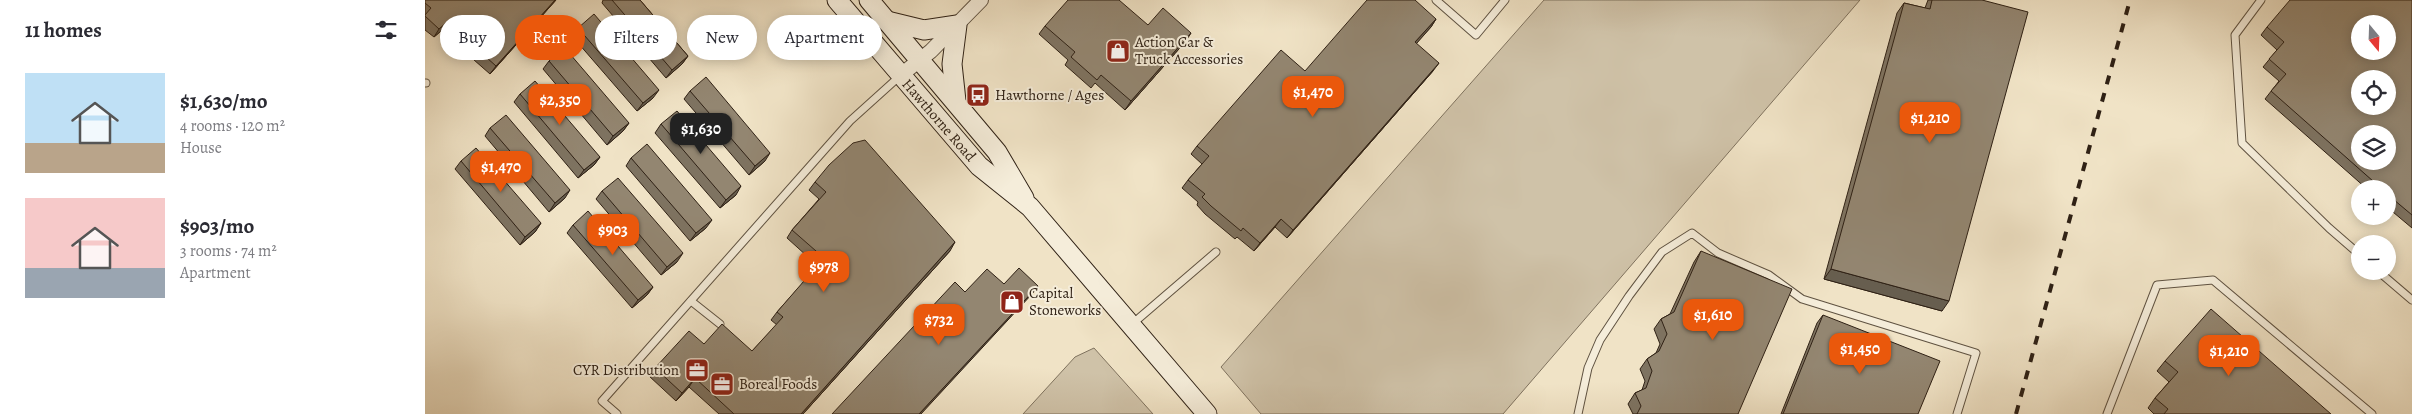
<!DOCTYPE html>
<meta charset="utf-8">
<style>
body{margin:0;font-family:Alegreya,serif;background:#f2f2f3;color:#2b2b33;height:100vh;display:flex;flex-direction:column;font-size:19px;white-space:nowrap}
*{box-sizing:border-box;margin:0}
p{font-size:16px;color:#7c7c81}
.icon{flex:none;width:28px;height:28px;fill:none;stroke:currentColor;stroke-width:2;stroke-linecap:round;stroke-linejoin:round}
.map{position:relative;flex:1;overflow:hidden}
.drawer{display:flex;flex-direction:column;background:#fff;width:425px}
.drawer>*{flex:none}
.hud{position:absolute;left:15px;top:15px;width:475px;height:45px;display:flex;gap:10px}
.needle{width:32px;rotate:161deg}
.buttons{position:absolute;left:1926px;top:15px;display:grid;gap:10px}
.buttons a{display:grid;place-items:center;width:45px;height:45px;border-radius:50%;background:#fff;box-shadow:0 2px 12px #0003;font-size:25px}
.price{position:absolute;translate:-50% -42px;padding:0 11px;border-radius:10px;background:#ea580c;color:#fff;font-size:16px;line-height:32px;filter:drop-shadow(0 1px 2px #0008)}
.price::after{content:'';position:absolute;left:50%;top:30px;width:15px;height:11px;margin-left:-8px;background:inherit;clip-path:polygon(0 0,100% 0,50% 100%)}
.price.active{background:#222;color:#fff}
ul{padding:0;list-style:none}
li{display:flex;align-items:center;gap:15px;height:125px;padding:0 25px}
li span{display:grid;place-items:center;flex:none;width:140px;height:100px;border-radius:0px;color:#555}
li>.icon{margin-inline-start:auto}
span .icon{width:60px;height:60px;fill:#fffc;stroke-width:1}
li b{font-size:21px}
h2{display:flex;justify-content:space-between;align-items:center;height:60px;padding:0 25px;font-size:21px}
.tag{padding:0 18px;border-radius:22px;background:#fff;box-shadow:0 2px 12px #0003;font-size:18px;line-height:45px}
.tag.active{background:#ea580c;color:#fff}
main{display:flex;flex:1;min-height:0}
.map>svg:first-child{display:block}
.green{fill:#cfc2a8;stroke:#7f725e}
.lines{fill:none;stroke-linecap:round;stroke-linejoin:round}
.service-casing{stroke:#5f5241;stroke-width:9}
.minor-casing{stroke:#5f5241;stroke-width:16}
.secondary-casing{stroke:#2f2115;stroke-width:21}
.service{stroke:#f5edda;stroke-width:7}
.minor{stroke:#f5edda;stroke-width:14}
.secondary{stroke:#f5edda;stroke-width:19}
.rail{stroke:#2f2115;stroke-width:4;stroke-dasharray:9 9;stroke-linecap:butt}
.wall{fill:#7e7361;stroke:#2f2115}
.shaded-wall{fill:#675e4f;stroke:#2f2115}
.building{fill:#938671;stroke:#2f2115;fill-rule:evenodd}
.labels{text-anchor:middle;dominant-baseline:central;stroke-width:4;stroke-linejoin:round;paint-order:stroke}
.poi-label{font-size:15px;fill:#2f2115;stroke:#f5edda;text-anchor:start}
.street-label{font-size:15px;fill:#2f2115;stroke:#f5edda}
</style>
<main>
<section class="drawer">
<h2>11 homes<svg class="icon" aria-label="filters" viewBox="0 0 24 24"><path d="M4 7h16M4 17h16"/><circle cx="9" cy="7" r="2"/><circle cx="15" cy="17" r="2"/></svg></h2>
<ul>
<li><span style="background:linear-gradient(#bfe0f5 70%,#b9a48a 0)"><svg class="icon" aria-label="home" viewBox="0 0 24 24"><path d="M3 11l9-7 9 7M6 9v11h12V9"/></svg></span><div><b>$1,630/mo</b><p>4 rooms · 120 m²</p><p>House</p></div></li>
<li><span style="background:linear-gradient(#f6c9c9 70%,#9aa5b1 0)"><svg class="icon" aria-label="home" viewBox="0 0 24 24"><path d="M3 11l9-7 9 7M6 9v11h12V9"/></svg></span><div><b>$903/mo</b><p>3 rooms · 74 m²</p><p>Apartment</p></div></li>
</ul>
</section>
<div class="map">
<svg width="1987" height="414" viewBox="0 0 1987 414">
<rect width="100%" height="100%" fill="#f0e3c6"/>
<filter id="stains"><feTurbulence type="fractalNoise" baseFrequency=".004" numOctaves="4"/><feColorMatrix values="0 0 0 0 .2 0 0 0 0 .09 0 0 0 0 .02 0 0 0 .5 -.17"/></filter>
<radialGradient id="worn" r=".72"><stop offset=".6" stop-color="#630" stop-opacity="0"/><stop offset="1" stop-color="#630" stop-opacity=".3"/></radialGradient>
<!-- green -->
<g class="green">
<polygon points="1119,0 1435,0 1078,414 836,414 796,367"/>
<polygon points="669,348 728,414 598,414 650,357"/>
</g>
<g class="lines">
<!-- service casing -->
<g class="service-casing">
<g id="service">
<polyline points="1011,0 1051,35 1080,0"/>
<polyline points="1836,0 1810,35 1817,143 1904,228 1935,255"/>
<polyline points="0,83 1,83"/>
<polyline points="1953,271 1987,300"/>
<polyline points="266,301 295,324"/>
<polyline points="706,325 791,252"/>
<polyline points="192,414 177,401 425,121 476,75"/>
<polyline points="1153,414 1163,368 1175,340 1204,296 1237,252 1267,233 1293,253 1344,275 1377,299 1551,353 1532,414"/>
<polyline points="1682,414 1732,285 1788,280 1947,414"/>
</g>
</g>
<!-- minor casing -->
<g class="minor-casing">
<polyline id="minor" points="476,75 506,51 556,0"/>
</g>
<!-- secondary casing -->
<g class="secondary-casing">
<g id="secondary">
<polyline points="412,0 554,166 605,207 782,414"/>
<polyline points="444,0 572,152 599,198"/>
<polyline points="462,21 499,30 532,25 527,64 531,101"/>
</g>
</g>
<!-- service -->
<use href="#service" class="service"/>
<!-- minor -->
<use href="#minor" class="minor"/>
<!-- secondary -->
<use href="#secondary" class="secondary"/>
<!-- rail -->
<polyline class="rail" points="1591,414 1705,0"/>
</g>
<!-- wall -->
<g class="wall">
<polygon points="0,0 131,0 65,74 16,31 9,37 0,30"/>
<polygon points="178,0 215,0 263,56 257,64 241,78 177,3"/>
<polygon points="1503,0 1557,0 1517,311 1399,279 1472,13 1479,3 1500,8"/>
<polygon points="1987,0 1987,228 1962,207 1962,189 1942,189 1840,99 1854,81 1838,67 1852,50 1836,35 1842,27"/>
<polygon points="1011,19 1006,27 991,43 1008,71 862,238 850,227 829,251 812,237 810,239 780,214 772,205 773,202 757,188 763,180 777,164 766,154 772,146"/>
<polygon points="723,25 761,41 700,110 670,83 666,88 640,65 643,60 614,34 620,26"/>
<polygon points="153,28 228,98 212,111 147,36"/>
<polygon points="124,61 204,123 198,131 182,145 118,69"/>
<polygon points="265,91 340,161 324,175 259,99"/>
<polygon points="95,94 175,157 169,165 153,178 89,102"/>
<polygon points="236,124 311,195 295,208 230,133"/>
<polygon points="65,128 140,198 124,212 60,136"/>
<polygon points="206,158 281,228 265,241 201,166"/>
<polygon points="36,161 116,223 110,232 95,245 30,169"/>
<polygon points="390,182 525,251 378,414 294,414 264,387 251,401 224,376 230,368 279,344 327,351 352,325 346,320 352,312 393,266 362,238 367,230 394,199 384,190"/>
<polygon points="177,191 252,262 236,275 171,199"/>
<polygon points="148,225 228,287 222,295 207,308 142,233"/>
<polygon points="1276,251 1313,414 1208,414 1203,404 1210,393 1217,390 1220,381 1215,369 1222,359 1231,353 1235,344 1229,329 1236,319 1245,314 1269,262"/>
<polygon points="1398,315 1493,414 1356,414 1392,323"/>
<polygon points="1740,361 1906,414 1729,414 1723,408 1730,398 1744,382 1732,371"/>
</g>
<!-- shaded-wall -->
<g class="shaded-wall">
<polygon points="130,0 131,0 65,74 71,66"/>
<polygon points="1011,19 1006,27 985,51 990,42"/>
<polygon points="22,22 16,31 9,37 14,29"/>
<polygon points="766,33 761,41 700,110 706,101"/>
<polygon points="263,56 257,64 241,78 247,70"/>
<polygon points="1014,63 1008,71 862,238 868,230"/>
<polygon points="234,90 228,98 212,111 218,103"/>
<polygon points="204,123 198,131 182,145 188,136"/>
<polygon points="345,153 340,161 324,175 330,166"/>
<polygon points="175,157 169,165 153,178 159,170"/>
<polygon points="316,186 311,195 295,208 301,200"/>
<polygon points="145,190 140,198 124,212 130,203"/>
<polygon points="856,219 850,227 829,251 835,243"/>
<polygon points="287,220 281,228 265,241 271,233"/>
<polygon points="116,223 110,232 95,245 100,237"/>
<polygon points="530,242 525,251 378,414 376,414"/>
<polygon points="258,253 252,262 236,275 242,267"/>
<polygon points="1406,269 1524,301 1517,311 1399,279"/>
<polygon points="613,286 607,294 496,414 494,414"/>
<polygon points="228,287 222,295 207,308 213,300"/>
<polygon points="270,378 264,387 251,401 257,393"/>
</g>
<!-- building -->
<g class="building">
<polygon points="0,0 130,0 71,66 22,22 14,29 0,16 0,15 6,8 0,3"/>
<polygon points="187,0 215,0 263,56 247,70"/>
<polygon points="643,0 694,0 723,25 738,8 766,33 706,101 676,75 672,80 646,57 650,52 620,26"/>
<polygon points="942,0 990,0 1011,19 990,42 1014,63 868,230 856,219 835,243 818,228 816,231 786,206 777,197 780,194 763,180 784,156 772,146 856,50 880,71"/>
<polygon points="1507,0 1557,0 1603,12 1524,301 1406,269 1479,3 1505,9"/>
<path d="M1865,0H1987V215L1962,194V189H1957L1846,91L1861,74L1844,59L1859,42L1842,27ZM1935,24H1962V51H1935ZM1935,79H1962V106H1935ZM1935,134H1962V161H1935Z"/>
<polygon points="169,14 234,90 218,103 153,28"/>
<polygon points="139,47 204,123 188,136 124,61"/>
<polygon points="281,77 345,153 330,166 265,91"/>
<polygon points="110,81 175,157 159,170 95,94"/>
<polygon points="252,111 316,186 301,200 236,124"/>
<polygon points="81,115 145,190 130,203 65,128"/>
<polygon points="440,140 530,242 376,414 309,414 270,378 257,393 230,368 264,331 279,344 297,324 327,351 358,317 352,312 399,258 367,230 401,192 390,182 404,165 428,143"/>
<polygon points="222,144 287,220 271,233 206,158"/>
<polygon points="51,148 116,223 100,237 36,161"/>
<polygon points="193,178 258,253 242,267 177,191"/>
<polygon points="163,211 228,287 213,300 148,225"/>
<polygon points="1276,251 1367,289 1313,414 1212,414 1216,406 1210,393 1221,388 1227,371 1222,359 1234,351 1242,334 1236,319 1249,312"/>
<polygon points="594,268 613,286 494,414 407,414 530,282 540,292 562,269 579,284"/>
<polygon points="1786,309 1906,414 1739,414 1743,409 1730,398 1753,372 1740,361"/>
<polygon points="1398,315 1515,361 1493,414 1358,414"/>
</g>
<!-- icons -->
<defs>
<g id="shop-square" transform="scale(1.25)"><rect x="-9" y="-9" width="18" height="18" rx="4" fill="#8f2418" stroke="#f5edda"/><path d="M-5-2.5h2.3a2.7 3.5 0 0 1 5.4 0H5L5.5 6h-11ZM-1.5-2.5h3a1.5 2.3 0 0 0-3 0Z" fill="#fff"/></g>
<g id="bus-square" transform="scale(1.25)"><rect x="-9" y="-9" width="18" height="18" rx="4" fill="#8f2418" stroke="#f5edda"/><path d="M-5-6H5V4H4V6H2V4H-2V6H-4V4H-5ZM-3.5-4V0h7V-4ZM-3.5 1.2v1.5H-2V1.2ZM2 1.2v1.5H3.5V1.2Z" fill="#fff"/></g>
<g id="office-square" transform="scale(1.25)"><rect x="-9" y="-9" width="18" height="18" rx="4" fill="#8f2418" stroke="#f5edda"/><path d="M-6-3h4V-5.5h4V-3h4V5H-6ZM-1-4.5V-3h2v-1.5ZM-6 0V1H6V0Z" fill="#fff"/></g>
</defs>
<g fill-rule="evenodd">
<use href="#shop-square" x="693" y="51"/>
<use href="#bus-square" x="553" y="95"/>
<use href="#shop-square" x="587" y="302"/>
<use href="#office-square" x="272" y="370"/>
<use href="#office-square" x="297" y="384"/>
</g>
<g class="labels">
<!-- poi labels -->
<g class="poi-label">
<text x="710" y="42">Action Car &amp;<tspan x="710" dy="17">Truck Accessories</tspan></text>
<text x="570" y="95">Hawthorne / Ages</text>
<text x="604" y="293">Capital<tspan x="604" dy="17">Stoneworks</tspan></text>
<text x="254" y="370" text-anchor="end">CYR Distribution</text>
<text x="314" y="384">Boreal Foods</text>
</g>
<!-- street labels -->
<g class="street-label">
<text transform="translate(514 120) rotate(49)">Hawthorne Road</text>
</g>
</g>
<rect width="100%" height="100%" filter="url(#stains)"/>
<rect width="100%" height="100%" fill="url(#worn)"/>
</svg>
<div class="buttons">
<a><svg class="needle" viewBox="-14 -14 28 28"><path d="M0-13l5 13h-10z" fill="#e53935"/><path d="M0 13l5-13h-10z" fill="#7c7c81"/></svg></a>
<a><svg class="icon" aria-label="locate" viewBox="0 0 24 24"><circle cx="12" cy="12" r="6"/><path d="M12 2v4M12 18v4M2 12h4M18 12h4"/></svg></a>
<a><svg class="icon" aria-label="layers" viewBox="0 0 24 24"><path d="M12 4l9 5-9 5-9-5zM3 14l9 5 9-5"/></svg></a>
<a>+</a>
<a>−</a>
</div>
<b class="price" style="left:888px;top:118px">$1,470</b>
<b class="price" style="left:135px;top:126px">$2,350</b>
<b class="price" style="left:1505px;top:144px">$1,210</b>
<b class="price active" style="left:276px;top:155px">$1,630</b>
<b class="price" style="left:76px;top:193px">$1,470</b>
<b class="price" style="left:188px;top:256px">$903</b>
<b class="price" style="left:399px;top:293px">$978</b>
<b class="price" style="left:1288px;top:341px">$1,610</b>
<b class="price" style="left:514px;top:346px">$732</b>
<b class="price" style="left:1435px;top:375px">$1,450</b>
<b class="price" style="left:1804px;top:377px">$1,210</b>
<div class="hud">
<a class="tag">Buy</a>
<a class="tag active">Rent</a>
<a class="tag">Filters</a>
<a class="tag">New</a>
<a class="tag">Apartment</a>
</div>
</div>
</main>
